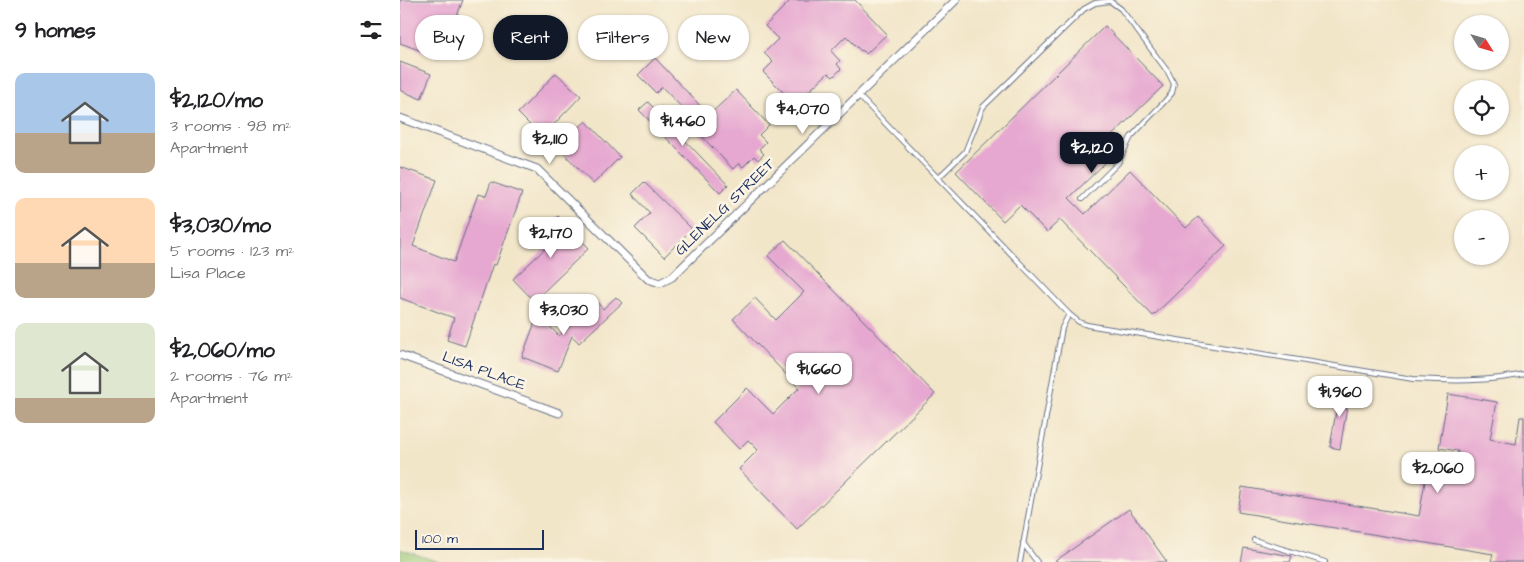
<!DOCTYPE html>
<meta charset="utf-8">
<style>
body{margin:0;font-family:"Architects Daughter",sans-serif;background:#f6f6f6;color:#202124;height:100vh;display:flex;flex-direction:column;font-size:19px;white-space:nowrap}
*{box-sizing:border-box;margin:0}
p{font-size:16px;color:#757577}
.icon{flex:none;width:28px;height:28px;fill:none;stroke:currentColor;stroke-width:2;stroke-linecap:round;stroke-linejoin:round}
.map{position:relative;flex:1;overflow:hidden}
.drawer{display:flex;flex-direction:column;background:#fff;width:400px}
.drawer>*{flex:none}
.hud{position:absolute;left:15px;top:15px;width:475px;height:45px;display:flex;gap:10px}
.needle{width:32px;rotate:127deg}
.controls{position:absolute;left:1054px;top:15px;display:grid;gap:10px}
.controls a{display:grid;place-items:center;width:55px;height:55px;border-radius:50%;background:#fff;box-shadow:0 1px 4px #0004;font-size:25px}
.scale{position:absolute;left:15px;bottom:12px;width:129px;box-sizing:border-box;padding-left:5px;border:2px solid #1b2f5e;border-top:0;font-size:14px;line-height:18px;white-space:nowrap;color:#1b2f5e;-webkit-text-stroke:4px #fcf5e5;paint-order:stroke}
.price{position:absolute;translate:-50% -42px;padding:0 11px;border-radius:10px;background:#fff;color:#222;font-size:16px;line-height:32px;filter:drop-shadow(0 1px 2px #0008)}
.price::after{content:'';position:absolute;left:50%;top:30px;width:15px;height:11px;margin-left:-8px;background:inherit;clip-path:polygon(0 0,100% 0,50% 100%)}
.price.selected{background:#111827;color:#fff}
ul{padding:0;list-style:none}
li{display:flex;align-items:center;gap:15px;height:125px;padding:0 15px}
li span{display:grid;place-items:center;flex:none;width:140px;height:100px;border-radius:10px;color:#555}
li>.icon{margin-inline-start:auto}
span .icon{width:60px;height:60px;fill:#fffc;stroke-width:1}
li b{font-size:21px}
h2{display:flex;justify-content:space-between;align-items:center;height:60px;padding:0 15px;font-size:21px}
.chip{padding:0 18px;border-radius:22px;background:#fff;box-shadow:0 1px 4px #0004;font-size:18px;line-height:45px}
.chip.selected{background:#111827;color:#fff}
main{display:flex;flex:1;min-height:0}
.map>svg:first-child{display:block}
.green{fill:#97c574;stroke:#597a69}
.building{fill:#e6a7d0}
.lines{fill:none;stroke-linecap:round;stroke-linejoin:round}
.service-casing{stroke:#666f83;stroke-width:6}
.minor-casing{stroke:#666f83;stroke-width:9}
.service{stroke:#fff;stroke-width:4}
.minor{stroke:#fff;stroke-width:7}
.labels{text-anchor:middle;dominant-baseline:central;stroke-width:5;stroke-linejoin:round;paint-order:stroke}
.street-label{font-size:15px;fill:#1b2f5e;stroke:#fcf5e5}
</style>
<main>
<section class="drawer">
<h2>9 homes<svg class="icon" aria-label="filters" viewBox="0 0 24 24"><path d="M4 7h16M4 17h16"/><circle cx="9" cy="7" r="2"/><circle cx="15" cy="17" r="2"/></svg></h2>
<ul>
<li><span style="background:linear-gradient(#a9c7e8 60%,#b9a48a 0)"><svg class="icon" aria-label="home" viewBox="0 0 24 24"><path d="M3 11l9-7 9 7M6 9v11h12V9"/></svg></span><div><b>$2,120/mo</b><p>3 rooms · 98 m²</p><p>Apartment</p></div></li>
<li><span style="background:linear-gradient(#ffd9b3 65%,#b9a48a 0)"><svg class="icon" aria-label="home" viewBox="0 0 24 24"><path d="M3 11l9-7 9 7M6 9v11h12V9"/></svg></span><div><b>$3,030/mo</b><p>5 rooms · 123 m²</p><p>Lisa Place</p></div></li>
<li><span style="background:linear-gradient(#dfe7d0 75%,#b9a48a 0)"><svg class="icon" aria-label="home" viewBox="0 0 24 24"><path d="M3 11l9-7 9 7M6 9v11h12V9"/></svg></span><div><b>$2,060/mo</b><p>2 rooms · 76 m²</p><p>Apartment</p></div></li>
</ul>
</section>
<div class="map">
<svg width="1124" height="562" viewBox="0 0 1124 562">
<rect width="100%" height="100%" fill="#fcf5e5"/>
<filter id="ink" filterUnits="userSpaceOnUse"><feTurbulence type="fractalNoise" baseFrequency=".02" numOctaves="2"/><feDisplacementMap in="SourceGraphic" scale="10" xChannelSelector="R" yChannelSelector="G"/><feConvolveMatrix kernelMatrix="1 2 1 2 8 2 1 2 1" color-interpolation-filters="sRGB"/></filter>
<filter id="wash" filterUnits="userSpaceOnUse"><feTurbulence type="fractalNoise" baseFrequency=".0096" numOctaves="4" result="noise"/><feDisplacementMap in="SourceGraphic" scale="20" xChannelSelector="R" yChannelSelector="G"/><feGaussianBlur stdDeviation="1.12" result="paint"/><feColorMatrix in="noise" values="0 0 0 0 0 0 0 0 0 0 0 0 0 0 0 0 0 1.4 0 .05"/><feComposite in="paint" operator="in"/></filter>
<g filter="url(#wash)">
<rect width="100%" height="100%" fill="#f2e6c9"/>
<!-- green -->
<polygon class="green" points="0,549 39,562 0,562"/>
<g id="blocks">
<!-- building -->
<g class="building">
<polygon points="0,0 63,0 41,58 0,43"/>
<polygon points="391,0 455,0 487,34 466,54 462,50 461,51 446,36 431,51 440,61 437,64 441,69 433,77 428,73 395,104 363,72 373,62 364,53 378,39 365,26"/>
<polygon points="705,26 763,86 697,150 707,161 669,198 685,214 730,170 786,228 798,217 826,246 753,316 660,220 647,232 620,205 603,221 556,172"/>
<polygon points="255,58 309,115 336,90 369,125 359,135 366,142 359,149 364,154 358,160 354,156 343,167 339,163 333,169 292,126 296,122 262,87 256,93 238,75"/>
<polygon points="0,62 31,74 21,99 0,90"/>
<polygon points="156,73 181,96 142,137 118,113"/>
<polygon points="248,102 328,185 320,193 239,110"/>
<polygon points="186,121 220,157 193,184 158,147"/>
<polygon points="0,167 37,180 13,246 54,262 78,194 86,196 91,182 122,193 96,265 93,264 65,346 47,340 54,318 0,298"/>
<polygon points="244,182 292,229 264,257 235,228 250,213 232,194"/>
<polygon points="158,216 189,248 134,301 113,279 149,245 139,235"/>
<polygon points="385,240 535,394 397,529 339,469 358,450 348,440 339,449 313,422 347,388 373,414 399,388 333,319 355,298 376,320 404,292 368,256"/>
<polygon points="216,297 222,303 179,343 172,336 158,371 122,357 138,314 159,336 196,301 203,309"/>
<polygon points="940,387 950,388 940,449 930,447"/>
<polygon points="1048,394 1097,402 1090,439 1116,444 1120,417 1124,417 1124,562 1091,562 1093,554 838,512 842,487 1019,516 1026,476 1053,480 1058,451 1039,448"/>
<polygon points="729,509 767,562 654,562"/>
<polygon points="844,548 892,556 890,562 841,562"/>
</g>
</g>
</g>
<g filter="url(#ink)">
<use href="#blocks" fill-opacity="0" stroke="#666f83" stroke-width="1"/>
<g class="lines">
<!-- service casing -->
<g class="service-casing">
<g id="service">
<polyline points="459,96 669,314"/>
<polyline points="538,178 565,152 583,107 684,9 695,3 710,1 721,9 768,72 774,84 772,93 765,101 731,137 718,163 682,199"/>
<polyline points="854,540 925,562"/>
<polyline points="623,543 637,562"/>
<path d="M620,562L662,328L669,314L679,322L687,325L1013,379C1049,381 1089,382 1124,374"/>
</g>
</g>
<!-- minor casing -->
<g class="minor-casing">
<g id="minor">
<polyline points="0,118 137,169 248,279 260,283 272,277 556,0"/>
<polyline points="0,355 159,413"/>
</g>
</g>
<!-- service -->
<use href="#service" class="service"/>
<!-- minor -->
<use href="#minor" class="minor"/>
</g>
</g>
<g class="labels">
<!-- street labels -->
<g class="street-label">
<text transform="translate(325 207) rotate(-44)">GLENELG STREET</text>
<text transform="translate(84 371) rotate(20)">LISA PLACE</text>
</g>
</g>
</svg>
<div class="controls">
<a><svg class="needle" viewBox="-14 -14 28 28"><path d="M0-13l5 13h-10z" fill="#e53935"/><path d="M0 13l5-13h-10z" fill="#757577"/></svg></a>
<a><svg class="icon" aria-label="locate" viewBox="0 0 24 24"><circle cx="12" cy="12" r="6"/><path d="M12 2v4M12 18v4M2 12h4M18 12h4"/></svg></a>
<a>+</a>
<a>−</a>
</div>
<div class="scale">100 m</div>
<b class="price" style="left:403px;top:135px">$4,070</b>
<b class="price" style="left:283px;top:147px">$1,460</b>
<b class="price" style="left:150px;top:165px">$2,110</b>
<b class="price selected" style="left:692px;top:174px">$2,120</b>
<b class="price" style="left:151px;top:259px">$2,170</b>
<b class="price" style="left:164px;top:336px">$3,030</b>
<b class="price" style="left:419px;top:395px">$1,660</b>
<b class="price" style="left:940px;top:418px">$1,960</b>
<b class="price" style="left:1038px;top:494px">$2,060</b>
<div class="hud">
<a class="chip">Buy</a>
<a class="chip selected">Rent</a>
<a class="chip">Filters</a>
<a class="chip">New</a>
</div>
</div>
</main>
